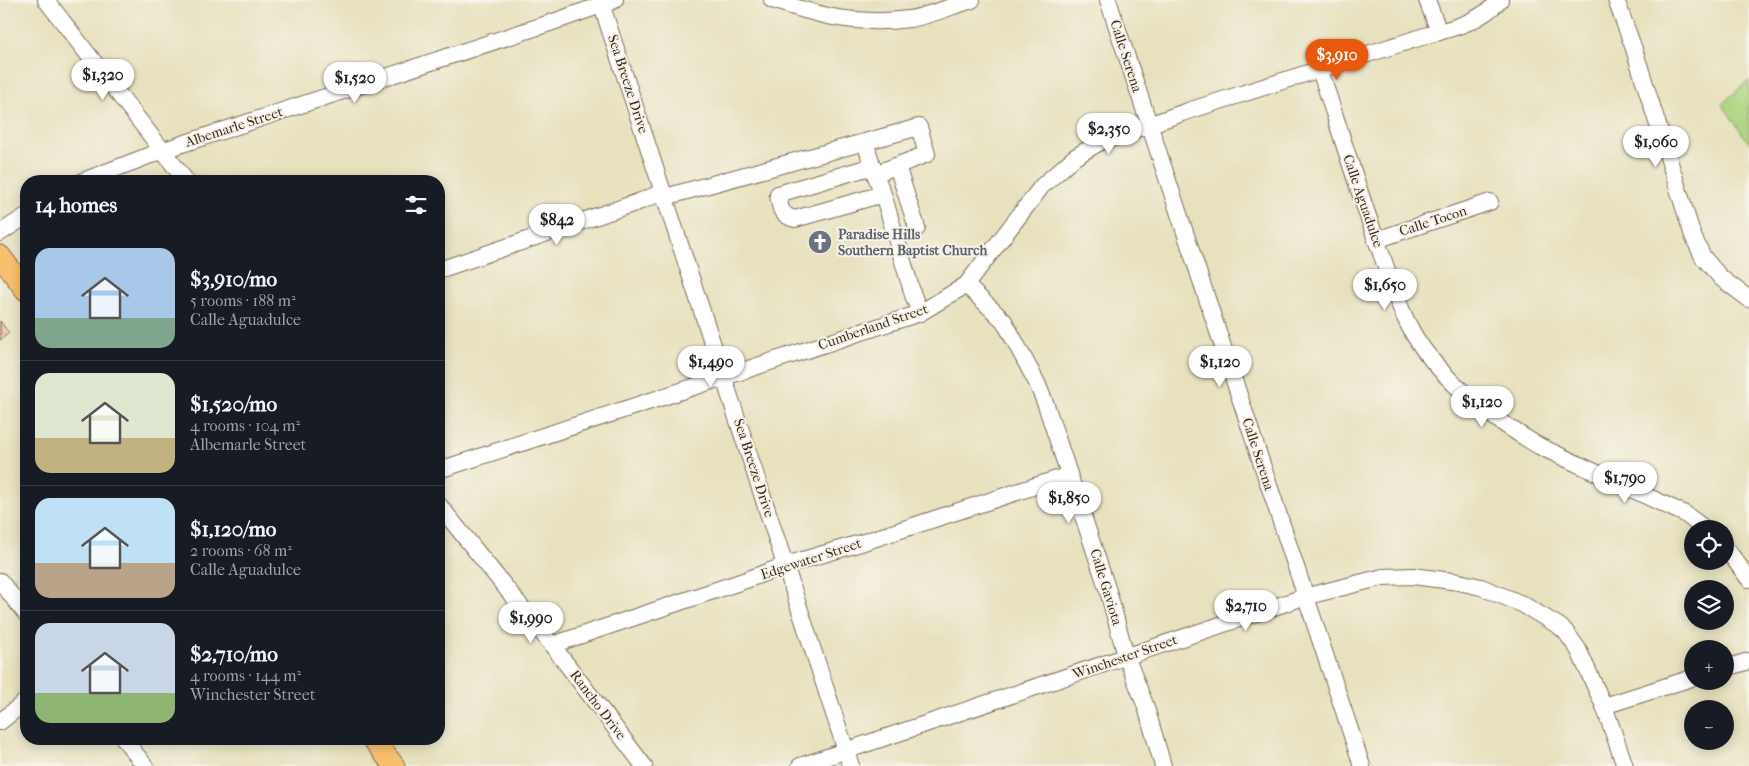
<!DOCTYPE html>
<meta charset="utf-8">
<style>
body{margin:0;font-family:"IM FELL French Canon",serif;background:#242831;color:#f1f3f6;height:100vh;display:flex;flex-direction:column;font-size:19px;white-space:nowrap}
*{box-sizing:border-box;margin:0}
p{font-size:16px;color:#9ea1a6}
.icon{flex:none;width:28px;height:28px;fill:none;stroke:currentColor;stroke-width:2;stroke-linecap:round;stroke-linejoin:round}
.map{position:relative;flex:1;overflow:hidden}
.details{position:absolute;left:20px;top:175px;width:425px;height:570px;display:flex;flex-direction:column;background:#171b24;border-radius:20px;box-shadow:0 2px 12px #0003}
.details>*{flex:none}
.tools{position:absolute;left:1684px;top:520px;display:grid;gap:10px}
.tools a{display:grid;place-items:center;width:50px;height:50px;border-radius:50%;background:#171b24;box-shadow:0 2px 12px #0003;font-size:25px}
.price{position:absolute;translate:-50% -42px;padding:0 11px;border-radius:18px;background:#fff;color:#222;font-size:16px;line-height:32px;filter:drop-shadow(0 1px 2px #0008)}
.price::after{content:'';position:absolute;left:50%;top:30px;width:15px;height:11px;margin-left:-8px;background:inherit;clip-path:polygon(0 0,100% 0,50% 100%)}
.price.active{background:#ea580c;color:#fff}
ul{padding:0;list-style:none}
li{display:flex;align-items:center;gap:15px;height:125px;padding:0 15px}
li+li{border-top:1px solid #363941}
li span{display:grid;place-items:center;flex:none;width:140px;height:100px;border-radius:15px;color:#555}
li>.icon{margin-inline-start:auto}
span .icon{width:60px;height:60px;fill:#fffc;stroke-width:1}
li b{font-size:21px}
h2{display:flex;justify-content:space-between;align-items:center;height:60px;padding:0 15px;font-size:21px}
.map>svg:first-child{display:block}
.green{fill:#abd37e;stroke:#737e4e}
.building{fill:#e4b193}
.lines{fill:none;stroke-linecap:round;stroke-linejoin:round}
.minor-casing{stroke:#776a56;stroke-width:18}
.major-casing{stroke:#776a56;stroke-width:23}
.minor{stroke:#fff;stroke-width:16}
.major{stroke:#f8bf6c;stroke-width:21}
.labels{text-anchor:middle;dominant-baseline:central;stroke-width:4;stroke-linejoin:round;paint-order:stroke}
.street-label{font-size:14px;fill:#3b2a1e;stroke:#f7f3e8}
.worship-label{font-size:14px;font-weight:bold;fill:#5b616d;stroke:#f7f3e8;text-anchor:start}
</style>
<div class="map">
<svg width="1749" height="766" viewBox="0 0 1749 766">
<rect width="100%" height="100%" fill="#f7f3e8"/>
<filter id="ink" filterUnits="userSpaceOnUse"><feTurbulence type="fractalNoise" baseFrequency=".02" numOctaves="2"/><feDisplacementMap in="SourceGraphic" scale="10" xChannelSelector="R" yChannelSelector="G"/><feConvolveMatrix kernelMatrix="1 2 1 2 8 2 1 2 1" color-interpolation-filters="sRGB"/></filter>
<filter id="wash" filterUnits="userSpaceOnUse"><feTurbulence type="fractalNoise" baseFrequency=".0096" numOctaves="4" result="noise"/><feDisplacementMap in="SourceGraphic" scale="20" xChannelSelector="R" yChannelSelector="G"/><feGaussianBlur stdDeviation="1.12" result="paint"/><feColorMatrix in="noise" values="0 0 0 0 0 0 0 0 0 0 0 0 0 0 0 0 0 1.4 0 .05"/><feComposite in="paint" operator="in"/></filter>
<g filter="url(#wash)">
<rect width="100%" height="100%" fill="#e7e1be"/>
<!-- green -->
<polygon class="green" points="1749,80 1749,143 1722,104"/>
<g id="blocks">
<!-- building -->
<polygon class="building" points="0,321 9,333 0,340"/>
</g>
</g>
<g filter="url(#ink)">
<use href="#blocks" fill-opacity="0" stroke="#776a56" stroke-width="1"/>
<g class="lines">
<!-- minor casing -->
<g class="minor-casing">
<g id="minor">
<polyline points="46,0 186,181"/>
<polyline points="600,0 851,766"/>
<path d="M772,0C820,16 857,26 909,19C930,16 951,6 972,0"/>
<polyline points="1108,0 1362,766"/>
<polyline points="1427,0 1439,32"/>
<polyline points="1616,0 1634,49 1693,236 1703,257 1721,278 1749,299"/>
<path d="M1320,70C1340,131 1359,193 1381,253C1393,286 1402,321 1424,350C1454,391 1496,421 1539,446L1685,514L1705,529"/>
<path d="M873,166L778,194C780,208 780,215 795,219L883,194L875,174"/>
<polyline points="897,166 917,228"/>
<polyline points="83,181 161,151 559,20 615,0"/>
<polyline points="883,194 913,295 920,313"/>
<polyline points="665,197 919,127 927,154 875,174 865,142"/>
<polyline points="0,233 26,216"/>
<polyline points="1376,240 1490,202"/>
<polyline points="439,270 641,201 663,192"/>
<polyline points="966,285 1004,321 1037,383 1046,405 1108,591 1126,656 1146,707 1163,766"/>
<path d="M439,470L920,313L966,285L1042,186L1075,157L1100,142L1188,111L1428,35C1455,28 1481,21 1500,0"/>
<polyline points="439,505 552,645 644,766"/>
<polyline points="1725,547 1749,579"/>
<polyline points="0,581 26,614"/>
<polyline points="552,645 746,580 786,565 864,542 1069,475"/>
<polyline points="1725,668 1749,661"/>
<polyline points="1604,706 1692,678"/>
<polyline points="0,722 26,701"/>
<polyline points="124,739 145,766"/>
<polyline points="800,766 1304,597 1383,577 1413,576 1459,582 1481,587 1522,604 1559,626 1565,631 1578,649 1604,706 1625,766"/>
</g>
</g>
<!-- major casing -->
<g class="major-casing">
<g id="major">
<polyline points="0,256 26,290"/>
<polyline points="373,739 394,766"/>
</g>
</g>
<!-- minor -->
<use href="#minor" class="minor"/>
<!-- major -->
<use href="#major" class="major"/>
</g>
</g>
<!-- icons -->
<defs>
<g id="church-disc" transform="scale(1.25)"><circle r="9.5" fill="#6b7280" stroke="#f7f3e8"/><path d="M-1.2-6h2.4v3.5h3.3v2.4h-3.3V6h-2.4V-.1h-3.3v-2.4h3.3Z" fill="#fff"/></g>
</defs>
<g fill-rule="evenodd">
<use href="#church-disc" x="820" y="242"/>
</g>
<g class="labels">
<!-- street labels -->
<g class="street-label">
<text transform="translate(1126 56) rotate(72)">Calle Serena</text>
<text transform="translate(628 84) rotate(72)">Sea Breeze Drive</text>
<text transform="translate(234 127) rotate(-18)">Albemarle Street</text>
<text transform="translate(1363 201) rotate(71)">Calle Aguadulce</text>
<text transform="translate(1433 221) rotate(-18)">Calle Tocon</text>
<text transform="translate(873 327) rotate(-19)">Cumberland Street</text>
<text transform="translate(1258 454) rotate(72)">Calle Serena</text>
<text transform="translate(754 468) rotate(72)">Sea Breeze Drive</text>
<text transform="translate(811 559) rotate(-18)">Edgewater Street</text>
<text transform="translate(1106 587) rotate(73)">Calle Gaviota</text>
<text transform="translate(1125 657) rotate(-19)">Winchester Street</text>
<text transform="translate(598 705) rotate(53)">Rancho Drive</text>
</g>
<!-- worship labels -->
<g class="worship-label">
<text x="838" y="234">Paradise Hills<tspan x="838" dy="16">Southern Baptist Church</tspan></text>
</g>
</g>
</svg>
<div class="tools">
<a><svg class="icon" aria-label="locate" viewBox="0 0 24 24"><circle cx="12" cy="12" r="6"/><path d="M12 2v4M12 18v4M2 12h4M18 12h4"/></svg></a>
<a><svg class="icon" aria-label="layers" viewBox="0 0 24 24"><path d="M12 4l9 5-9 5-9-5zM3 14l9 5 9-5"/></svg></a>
<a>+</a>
<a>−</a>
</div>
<b class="price active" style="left:1337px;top:81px">$3,910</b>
<b class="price" style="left:103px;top:101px">$1,320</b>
<b class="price" style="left:355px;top:104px">$1,520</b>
<b class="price" style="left:1109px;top:155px">$2,350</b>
<b class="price" style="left:1656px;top:168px">$1,060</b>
<b class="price" style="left:557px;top:246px">$842</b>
<b class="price" style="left:1385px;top:311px">$1,650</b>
<b class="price" style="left:711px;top:388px">$1,490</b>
<b class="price" style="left:1220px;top:388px">$1,120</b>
<b class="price" style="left:1482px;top:428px">$1,120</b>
<b class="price" style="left:1625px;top:504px">$1,790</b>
<b class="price" style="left:1069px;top:524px">$1,850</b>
<b class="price" style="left:1246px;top:632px">$2,710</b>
<b class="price" style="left:531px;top:644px">$1,990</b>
<section class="details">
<h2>14 homes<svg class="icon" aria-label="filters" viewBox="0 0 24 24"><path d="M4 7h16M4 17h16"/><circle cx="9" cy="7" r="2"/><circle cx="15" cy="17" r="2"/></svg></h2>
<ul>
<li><span style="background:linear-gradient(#a9c7e8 70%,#7fa58c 0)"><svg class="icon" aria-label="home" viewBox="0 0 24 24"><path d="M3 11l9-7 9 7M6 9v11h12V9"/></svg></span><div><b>$3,910/mo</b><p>5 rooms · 188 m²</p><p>Calle Aguadulce</p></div></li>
<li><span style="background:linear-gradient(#dfe7d0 65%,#c2b280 0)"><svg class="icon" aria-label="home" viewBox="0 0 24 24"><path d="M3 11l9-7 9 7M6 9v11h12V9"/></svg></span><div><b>$1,520/mo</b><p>4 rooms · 104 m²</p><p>Albemarle Street</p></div></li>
<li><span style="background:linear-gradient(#bfe0f5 65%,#b9a48a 0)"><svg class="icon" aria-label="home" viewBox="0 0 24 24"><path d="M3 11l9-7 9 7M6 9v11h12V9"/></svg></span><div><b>$1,120/mo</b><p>2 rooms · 68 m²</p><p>Calle Aguadulce</p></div></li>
<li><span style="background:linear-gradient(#c9d6e8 70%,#8fb573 0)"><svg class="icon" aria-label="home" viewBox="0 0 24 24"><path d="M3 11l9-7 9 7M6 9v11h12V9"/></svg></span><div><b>$2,710/mo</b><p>4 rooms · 144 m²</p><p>Winchester Street</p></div></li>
</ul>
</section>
</div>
